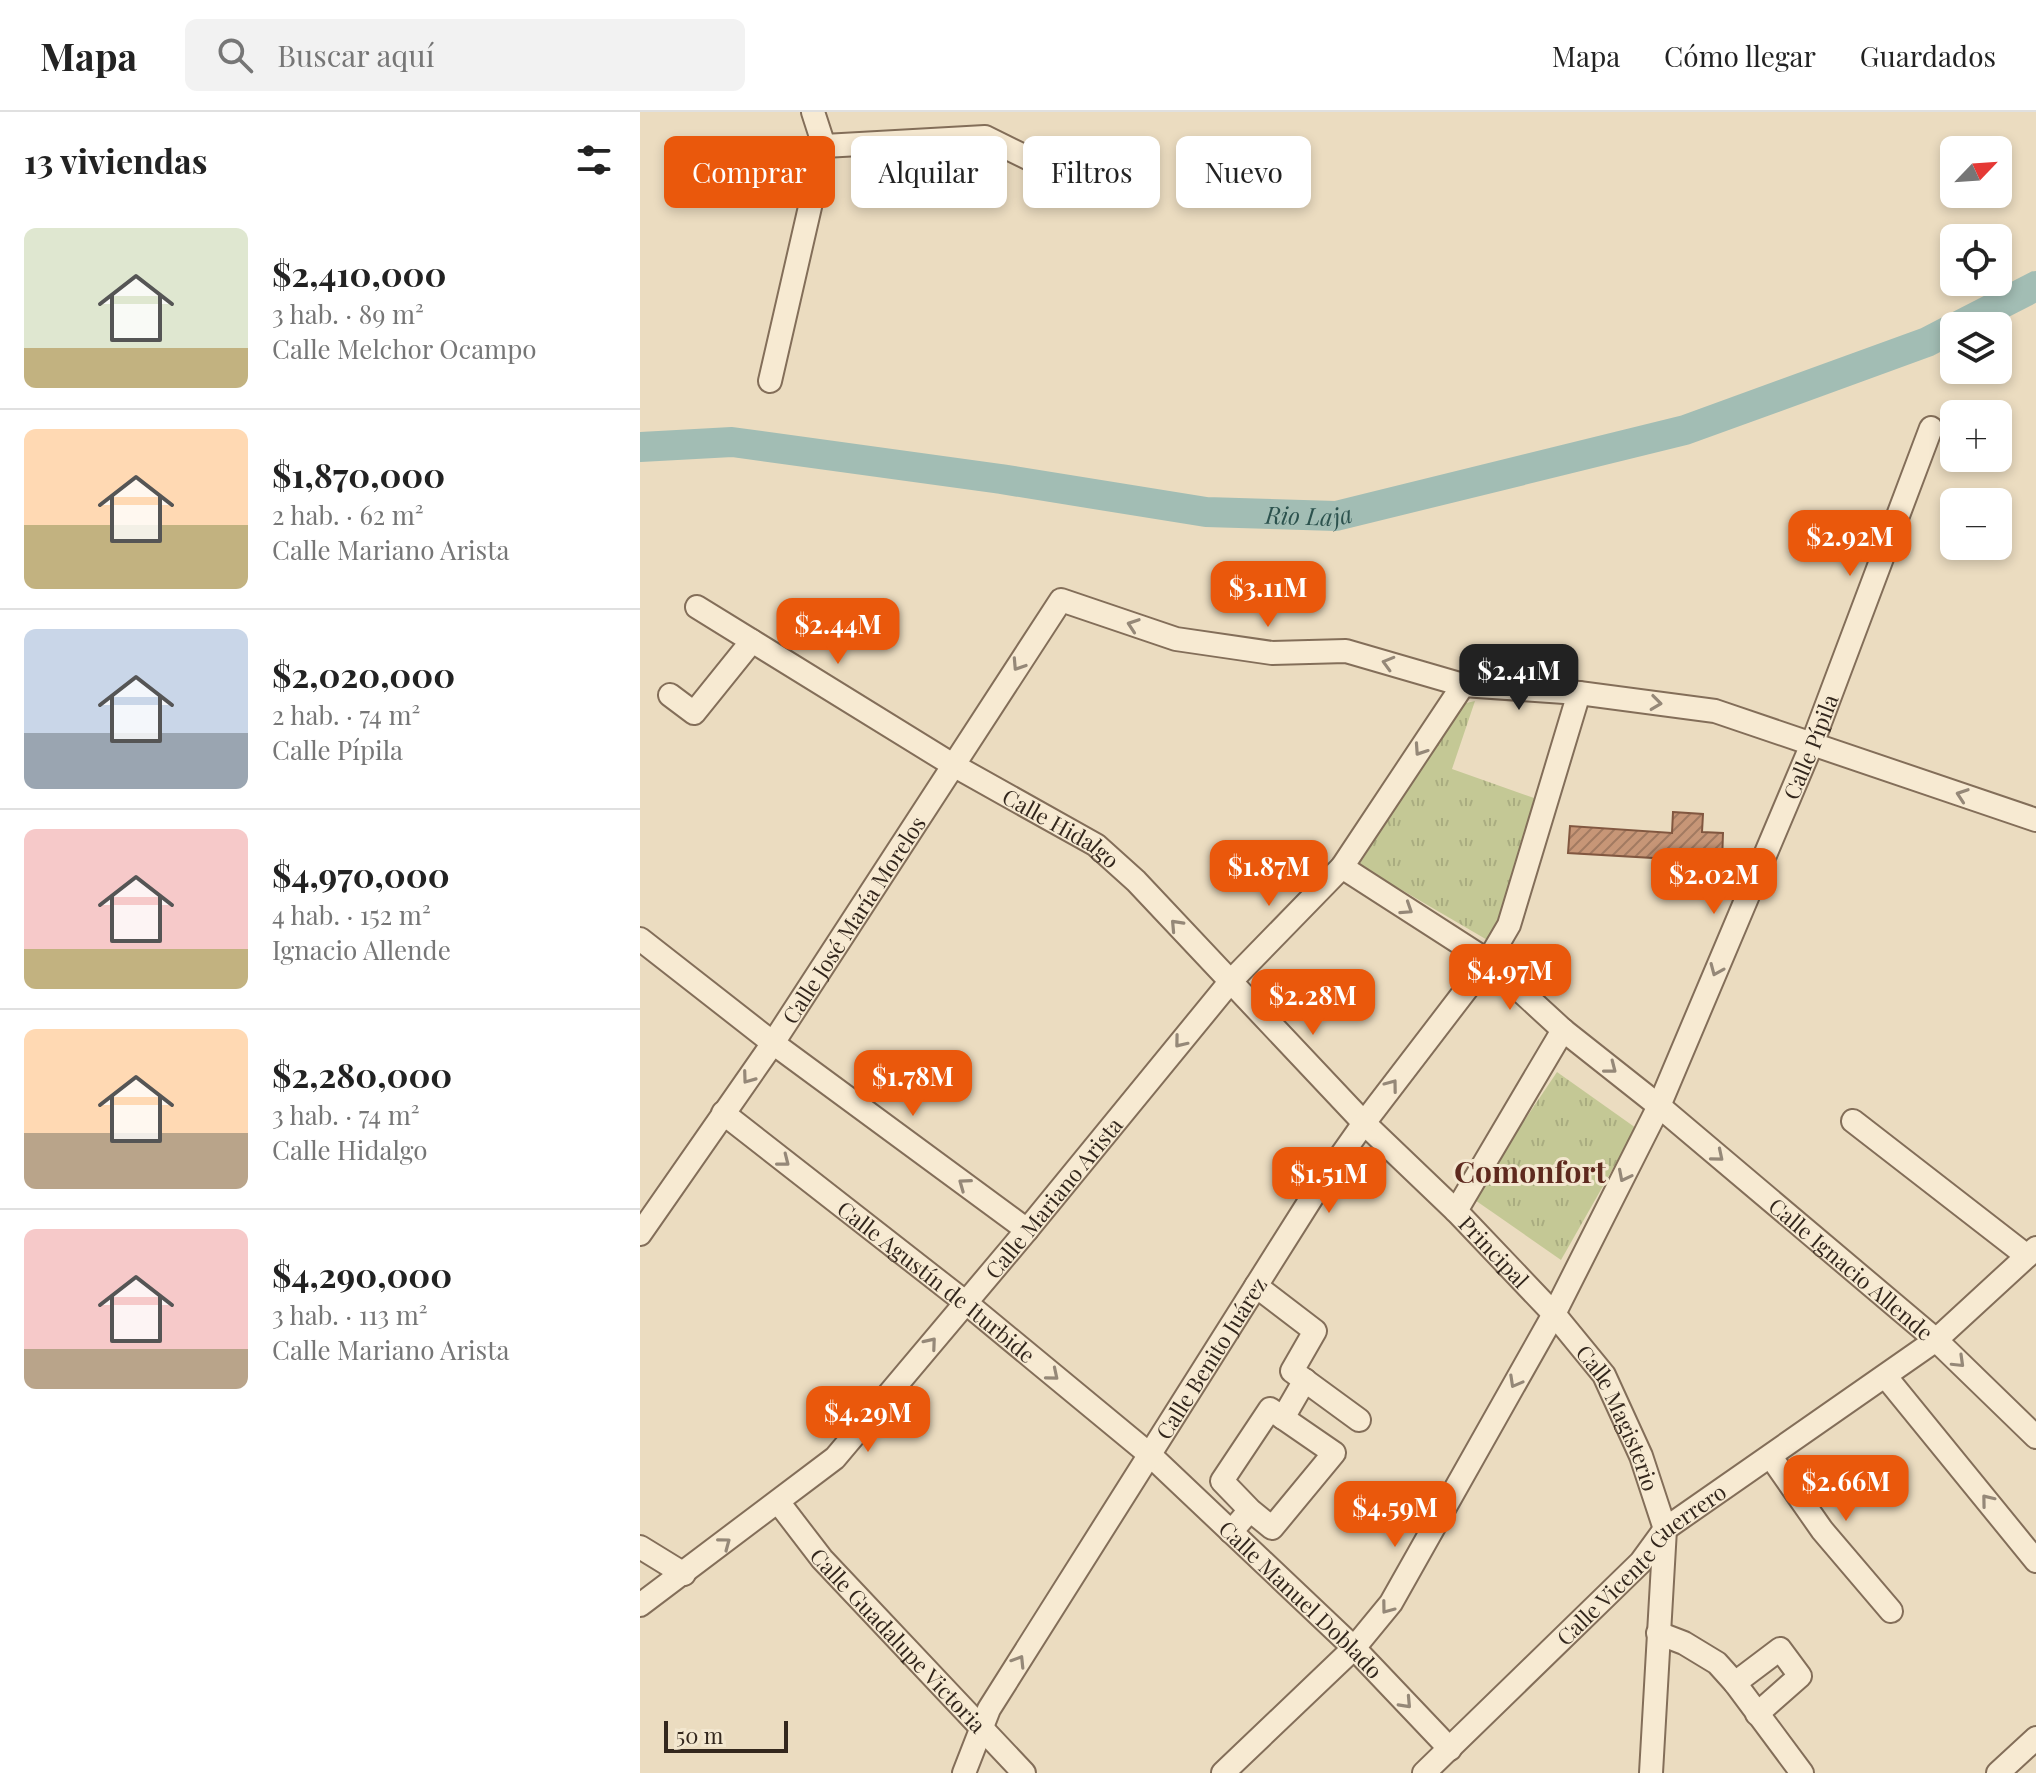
<!DOCTYPE html>
<html lang="es">
<meta charset="utf-8">
<style>
body{margin:0;font-family:"Playfair Display",serif;background:#f2f2f2;color:#222;height:100vh;display:flex;flex-direction:column;font-size:30px;white-space:nowrap}
*{box-sizing:border-box;margin:0}
p{font-size:26px;color:#767676}
.icon{flex:none;width:44px;height:44px;fill:none;stroke:currentColor;stroke-width:2;stroke-linecap:round;stroke-linejoin:round}
.map{position:relative;flex:1;overflow:hidden}
.sheet{display:flex;flex-direction:column;background:#fff;width:640px}
.sheet>*{flex:none}
.hud{position:absolute;left:24px;top:24px;width:760px;height:72px;display:flex;gap:16px}
.needle{width:52px;rotate:65deg}
.controls{position:absolute;left:1300px;top:24px;display:grid;gap:16px}
.controls a{display:grid;place-items:center;width:72px;height:72px;border-radius:12px;background:#fff;box-shadow:0 4px 12px #0003;font-size:40px}
.scale{position:absolute;left:24px;bottom:20px;width:124px;box-sizing:border-box;padding-left:8px;border:4px solid #33271d;border-top:0;font-size:22px;line-height:28px;white-space:nowrap;color:#33271d;-webkit-text-stroke:6px #f3e7cf;paint-order:stroke}
.price{position:absolute;translate:-50% -68px;padding:0 18px;border-radius:16px;background:#ea580c;color:#fff;font-size:26px;line-height:52px;filter:drop-shadow(0 2px 4px #0008)}
.price::after{content:'';position:absolute;left:50%;top:48px;width:24px;height:18px;margin-left:-12px;background:inherit;clip-path:polygon(0 0,100% 0,50% 100%)}
.price.selected{background:#222;color:#fff}
ul{padding:0;list-style:none}
li{display:flex;align-items:center;gap:24px;height:200px;padding:0 24px}
li+li{border-top:2px solid #e0e0e0}
li span{display:grid;place-items:center;flex:none;width:224px;height:160px;border-radius:12px;color:#555}
li>.icon{margin-inline-start:auto}
span .icon{width:96px;height:96px;fill:#fffc;stroke-width:1}
li b{font-size:34px}
h2{display:flex;justify-content:space-between;align-items:center;height:96px;padding:0 24px;font-size:34px}
.chip{padding:0 28px;border-radius:12px;background:#fff;box-shadow:0 4px 12px #0003;font-size:28px;line-height:72px}
.chip.selected{background:#ea580c;color:#fff}
header{display:flex;align-items:center;gap:48px;box-sizing:border-box;height:112px;padding:0 40px;background:#fff;border-bottom:2px solid #e0e0e0}
header strong{font-size:38px}
nav{display:flex;gap:44px;margin-inline-start:auto;font-size:28px}
.search{width:560px;height:72px;background:#f2f2f2;display:flex;align-items:center;gap:20px;box-sizing:border-box;padding:0 28px;border-radius:12px;color:#767676;font-size:30px}
main{display:flex;flex:1;min-height:0}
.map>svg:first-child{display:block}
.grass{fill:url(#grass-tufts)}
.lines{fill:none;stroke-linecap:round;stroke-linejoin:round}
.river{stroke:#a2bdb4;stroke-width:30}
.building{fill:url(#building-hatch);stroke:#815740;stroke-width:2}
.minor-casing{stroke:#836e59;stroke-width:26}
.minor{stroke:#f7ead2;stroke-width:22}
.oneway{stroke:#958878}
.labels{text-anchor:middle;dominant-baseline:central;stroke-width:6;stroke-linejoin:round;paint-order:stroke}
.street-label{font-size:22px;fill:#33271d;stroke:#f3e7cf}
.water-label{font-size:24px;font-style:italic;fill:#2c524e;stroke:#f3e7cf}
.district-label{font-size:30px;font-weight:bold;fill:#5e291e;stroke:#f3e7cf}
</style>
<header>
<strong>Mapa</strong>
<div class="search"><svg class="icon" aria-label="search" viewBox="0 0 24 24"><circle cx="10" cy="10" r="6"/><path d="M15 15l6 6"/></svg>Buscar aquí</div>
<nav><a>Mapa</a><a>Cómo llegar</a><a>Guardados</a></nav>
</header>
<main>
<section class="sheet">
<h2>13 viviendas<svg class="icon" aria-label="filters" viewBox="0 0 24 24"><path d="M4 7h16M4 17h16"/><circle cx="9" cy="7" r="2"/><circle cx="15" cy="17" r="2"/></svg></h2>
<ul>
<li><span style="background:linear-gradient(#dfe7d0 75%,#c2b280 0)"><svg class="icon" aria-label="home" viewBox="0 0 24 24"><path d="M3 11l9-7 9 7M6 9v11h12V9"/></svg></span><div><b>$2,410,000</b><p>3 hab. · 89 m²</p><p>Calle Melchor Ocampo</p></div></li>
<li><span style="background:linear-gradient(#ffd9b3 60%,#c2b280 0)"><svg class="icon" aria-label="home" viewBox="0 0 24 24"><path d="M3 11l9-7 9 7M6 9v11h12V9"/></svg></span><div><b>$1,870,000</b><p>2 hab. · 62 m²</p><p>Calle Mariano Arista</p></div></li>
<li><span style="background:linear-gradient(#c9d6e8 65%,#9aa5b1 0)"><svg class="icon" aria-label="home" viewBox="0 0 24 24"><path d="M3 11l9-7 9 7M6 9v11h12V9"/></svg></span><div><b>$2,020,000</b><p>2 hab. · 74 m²</p><p>Calle Pípila</p></div></li>
<li><span style="background:linear-gradient(#f6c9c9 75%,#c2b280 0)"><svg class="icon" aria-label="home" viewBox="0 0 24 24"><path d="M3 11l9-7 9 7M6 9v11h12V9"/></svg></span><div><b>$4,970,000</b><p>4 hab. · 152 m²</p><p>Ignacio Allende</p></div></li>
<li><span style="background:linear-gradient(#ffd9b3 65%,#b9a48a 0)"><svg class="icon" aria-label="home" viewBox="0 0 24 24"><path d="M3 11l9-7 9 7M6 9v11h12V9"/></svg></span><div><b>$2,280,000</b><p>3 hab. · 74 m²</p><p>Calle Hidalgo</p></div></li>
<li><span style="background:linear-gradient(#f6c9c9 75%,#b9a48a 0)"><svg class="icon" aria-label="home" viewBox="0 0 24 24"><path d="M3 11l9-7 9 7M6 9v11h12V9"/></svg></span><div><b>$4,290,000</b><p>3 hab. · 113 m²</p><p>Calle Mariano Arista</p></div></li>
</ul>
</section>
<div class="map">
<svg width="1396" height="1661" viewBox="0 0 1396 1661">
<defs>
<pattern id="grass-tufts" width="24" height="20" patternUnits="userSpaceOnUse" patternTransform="scale(2)"><rect width="24" height="20" fill="#c4c895"/><path d="M3 7l-1-3M5 7V3M7 7l1-3M15 17l-1-3M17 17v-4M19 17l1-3" fill="none" stroke="#a9ac80"/></pattern>
<pattern id="building-hatch" width="6" height="6" patternUnits="userSpaceOnUse" patternTransform="scale(2)"><rect width="6" height="6" fill="#c79677"/><path d="M-1 1l2-2M0 6l6-6M5 7l2-2" fill="none" stroke="#a27a61"/></pattern>
</defs>
<rect width="100%" height="100%" fill="#ebdcc0"/>
<!-- grass -->
<g class="grass">
<polygon points="835,589 812,657 894,686 866,805 849,829 719,753 822,592"/>
<polygon points="917,960 996,1016 921,1148 832,1086"/>
</g>
<g class="lines">
<!-- river -->
<g class="river">
<polyline points="1318,214 1396,174"/>
<path id="s1" d="M0,335L92,330L361,367L566,400L696,404L1045,318L1287,230L1314,216"/>
</g>
</g>
<!-- building -->
<polygon class="building" points="1033,700 1063,702 1062,720 1083,721 1082,750 1058,749 1057,769 1029,767 1030,747 928,741 930,714 1032,721"/>
<g class="lines">
<!-- minor casing -->
<g class="minor-casing">
<g id="minor">
<polyline points="184,34 345,25 396,50"/>
<polyline points="130,269 184,34 173,0"/>
<path id="s2" d="M57,495L313,653L456,733L496,769L724,1011L816,1099L914,1202L964,1263L1001,1344L1025,1417L1011,1661"/>
<polyline points="30,583 54,601 112,529"/>
<path id="s3" d="M702,755L848,849L923,918L1019,994L1296,1228L1396,1325"/>
<polyline points="0,827 133,931 387,1118"/>
<path id="s4" d="M83,1001L325,1190L509,1342L714,1536L810,1637"/>
<polyline points="1213,1009 1387,1144"/>
<polyline points="816,1099 923,918"/>
<path id="s5" d="M0,1122L133,931L421,488L536,527L632,541L706,539L823,573L939,581L1075,599L1396,708"/>
<polyline points="616,1174 675,1219 652,1259 719,1308"/>
<polyline points="1246,1265 1396,1449"/>
<polyline points="643,1306 665,1268"/>
<polyline points="1131,1345 1182,1418 1251,1499"/>
<path id="s6" d="M139,1391L182,1447L384,1661"/>
<polyline points="591,1420 610,1398 632,1416 694,1341 630,1297 582,1369 610,1398"/>
<polyline points="0,1435 44,1462"/>
<path id="s7" d="M0,1493L195,1346L387,1118L590,870L702,755L823,573"/>
<polyline points="1018,1521 1044,1531 1077,1551 1095,1571 1162,1661"/>
<polyline points="1095,1571 1140,1537 1160,1564 1117,1602"/>
<path id="s8" d="M324,1661L349,1597L676,1079L724,1011L848,849L869,813L939,581"/>
<path id="s9" d="M583,1661L714,1536L751,1491L914,1202L1019,994L1172,632L1291,316"/>
<path id="s10" d="M784,1661L1001,1450L1025,1417L1296,1228L1396,1136"/>
<polyline points="1358,1661 1396,1626"/>
</g>
</g>
<!-- minor -->
<use href="#minor" class="minor"/>
</g>
<!-- one-way arrows -->
<defs><path id="oneway-chevron" d="M-2-3.5L2.5 0L-2 3.5" fill="none" stroke-width="1.6" stroke-linecap="round" stroke-linejoin="round" transform="scale(2)"/></defs>
<g class="oneway">
<use href="#oneway-chevron" transform="translate(493 513) rotate(-161)"/>
<use href="#oneway-chevron" transform="translate(748 551) rotate(-164)"/>
<use href="#oneway-chevron" transform="translate(378 553) rotate(123)"/>
<use href="#oneway-chevron" transform="translate(1016 591) rotate(7)"/>
<use href="#oneway-chevron" transform="translate(780 638) rotate(124)"/>
<use href="#oneway-chevron" transform="translate(1322 683) rotate(-161)"/>
<use href="#oneway-chevron" transform="translate(767 797) rotate(33)"/>
<use href="#oneway-chevron" transform="translate(536 813) rotate(-133)"/>
<use href="#oneway-chevron" transform="translate(1076 858) rotate(113)"/>
<use href="#oneway-chevron" transform="translate(540 930) rotate(129)"/>
<use href="#oneway-chevron" transform="translate(971 956) rotate(38)"/>
<use href="#oneway-chevron" transform="translate(108 966) rotate(126)"/>
<use href="#oneway-chevron" transform="translate(752 973) rotate(-53)"/>
<use href="#oneway-chevron" transform="translate(1078 1044) rotate(40)"/>
<use href="#oneway-chevron" transform="translate(144 1049) rotate(38)"/>
<use href="#oneway-chevron" transform="translate(984 1064) rotate(117)"/>
<use href="#oneway-chevron" transform="translate(324 1072) rotate(-144)"/>
<use href="#oneway-chevron" transform="translate(291 1231) rotate(-50)"/>
<use href="#oneway-chevron" transform="translate(1319 1250) rotate(44)"/>
<use href="#oneway-chevron" transform="translate(413 1263) rotate(40)"/>
<use href="#oneway-chevron" transform="translate(875 1270) rotate(119)"/>
<use href="#oneway-chevron" transform="translate(1347 1388) rotate(-129)"/>
<use href="#oneway-chevron" transform="translate(85 1431) rotate(-37)"/>
<use href="#oneway-chevron" transform="translate(747 1496) rotate(127)"/>
<use href="#oneway-chevron" transform="translate(379 1549) rotate(-58)"/>
<use href="#oneway-chevron" transform="translate(766 1591) rotate(47)"/>
</g>
<g class="labels">
<!-- street labels -->
<g class="street-label">
<text stroke="none"><textPath href="#s9" startOffset="1194">Calle Pípila</textPath></text>
<text stroke="none"><textPath href="#s2" startOffset="426">Calle Hidalgo</textPath></text>
<text stroke="none"><textPath href="#s5" startOffset="380">Calle José María Morelos</textPath></text>
<text stroke="none"><textPath href="#s7" startOffset="584">Calle Mariano Arista</textPath></text>
<text stroke="none"><textPath href="#s2" startOffset="1034">Principal</textPath></text>
<text stroke="none"><textPath href="#s3" startOffset="650">Calle Ignacio Allende</textPath></text>
<text stroke="none"><textPath href="#s4" startOffset="272">Calle Agustín de Iturbide</textPath></text>
<text stroke="none"><textPath href="#s8" startOffset="484">Calle Benito Juárez</textPath></text>
<text stroke="none"><textPath href="#s2" startOffset="1244">Calle Magisterio</textPath></text>
<text stroke="none"><textPath href="#s10" startOffset="302">Calle Vicente Guerrero</textPath></text>
<text stroke="none"><textPath href="#s4" startOffset="756">Calle Manuel Doblado</textPath></text>
<text stroke="none"><textPath href="#s6" startOffset="182">Calle Guadalupe Victoria</textPath></text>
</g>
<!-- water labels -->
<g class="water-label">
<text stroke="none"><textPath href="#s1" startOffset="674">Rio Laja</textPath></text>
</g>
<!-- district labels -->
<g class="district-label">
<text x="890" y="1059">Comonfort</text>
</g>
</g>
</svg>
<div class="controls">
<a><svg class="needle" viewBox="-14 -14 28 28"><path d="M0-13l5 13h-10z" fill="#e53935"/><path d="M0 13l5-13h-10z" fill="#767676"/></svg></a>
<a><svg class="icon" aria-label="locate" viewBox="0 0 24 24"><circle cx="12" cy="12" r="6"/><path d="M12 2v4M12 18v4M2 12h4M18 12h4"/></svg></a>
<a><svg class="icon" aria-label="layers" viewBox="0 0 24 24"><path d="M12 4l9 5-9 5-9-5zM3 14l9 5 9-5"/></svg></a>
<a>+</a>
<a>−</a>
</div>
<div class="scale">50 m</div>
<b class="price" style="left:1210px;top:466px">$2.92M</b>
<b class="price" style="left:628px;top:517px">$3.11M</b>
<b class="price" style="left:198px;top:554px">$2.44M</b>
<b class="price selected" style="left:879px;top:600px">$2.41M</b>
<b class="price" style="left:629px;top:796px">$1.87M</b>
<b class="price" style="left:1074px;top:804px">$2.02M</b>
<b class="price" style="left:870px;top:900px">$4.97M</b>
<b class="price" style="left:673px;top:925px">$2.28M</b>
<b class="price" style="left:273px;top:1006px">$1.78M</b>
<b class="price" style="left:689px;top:1103px">$1.51M</b>
<b class="price" style="left:228px;top:1342px">$4.29M</b>
<b class="price" style="left:1206px;top:1411px">$2.66M</b>
<b class="price" style="left:755px;top:1437px">$4.59M</b>
<div class="hud">
<a class="chip selected">Comprar</a>
<a class="chip">Alquilar</a>
<a class="chip">Filtros</a>
<a class="chip">Nuevo</a>
</div>
</div>
</main>
